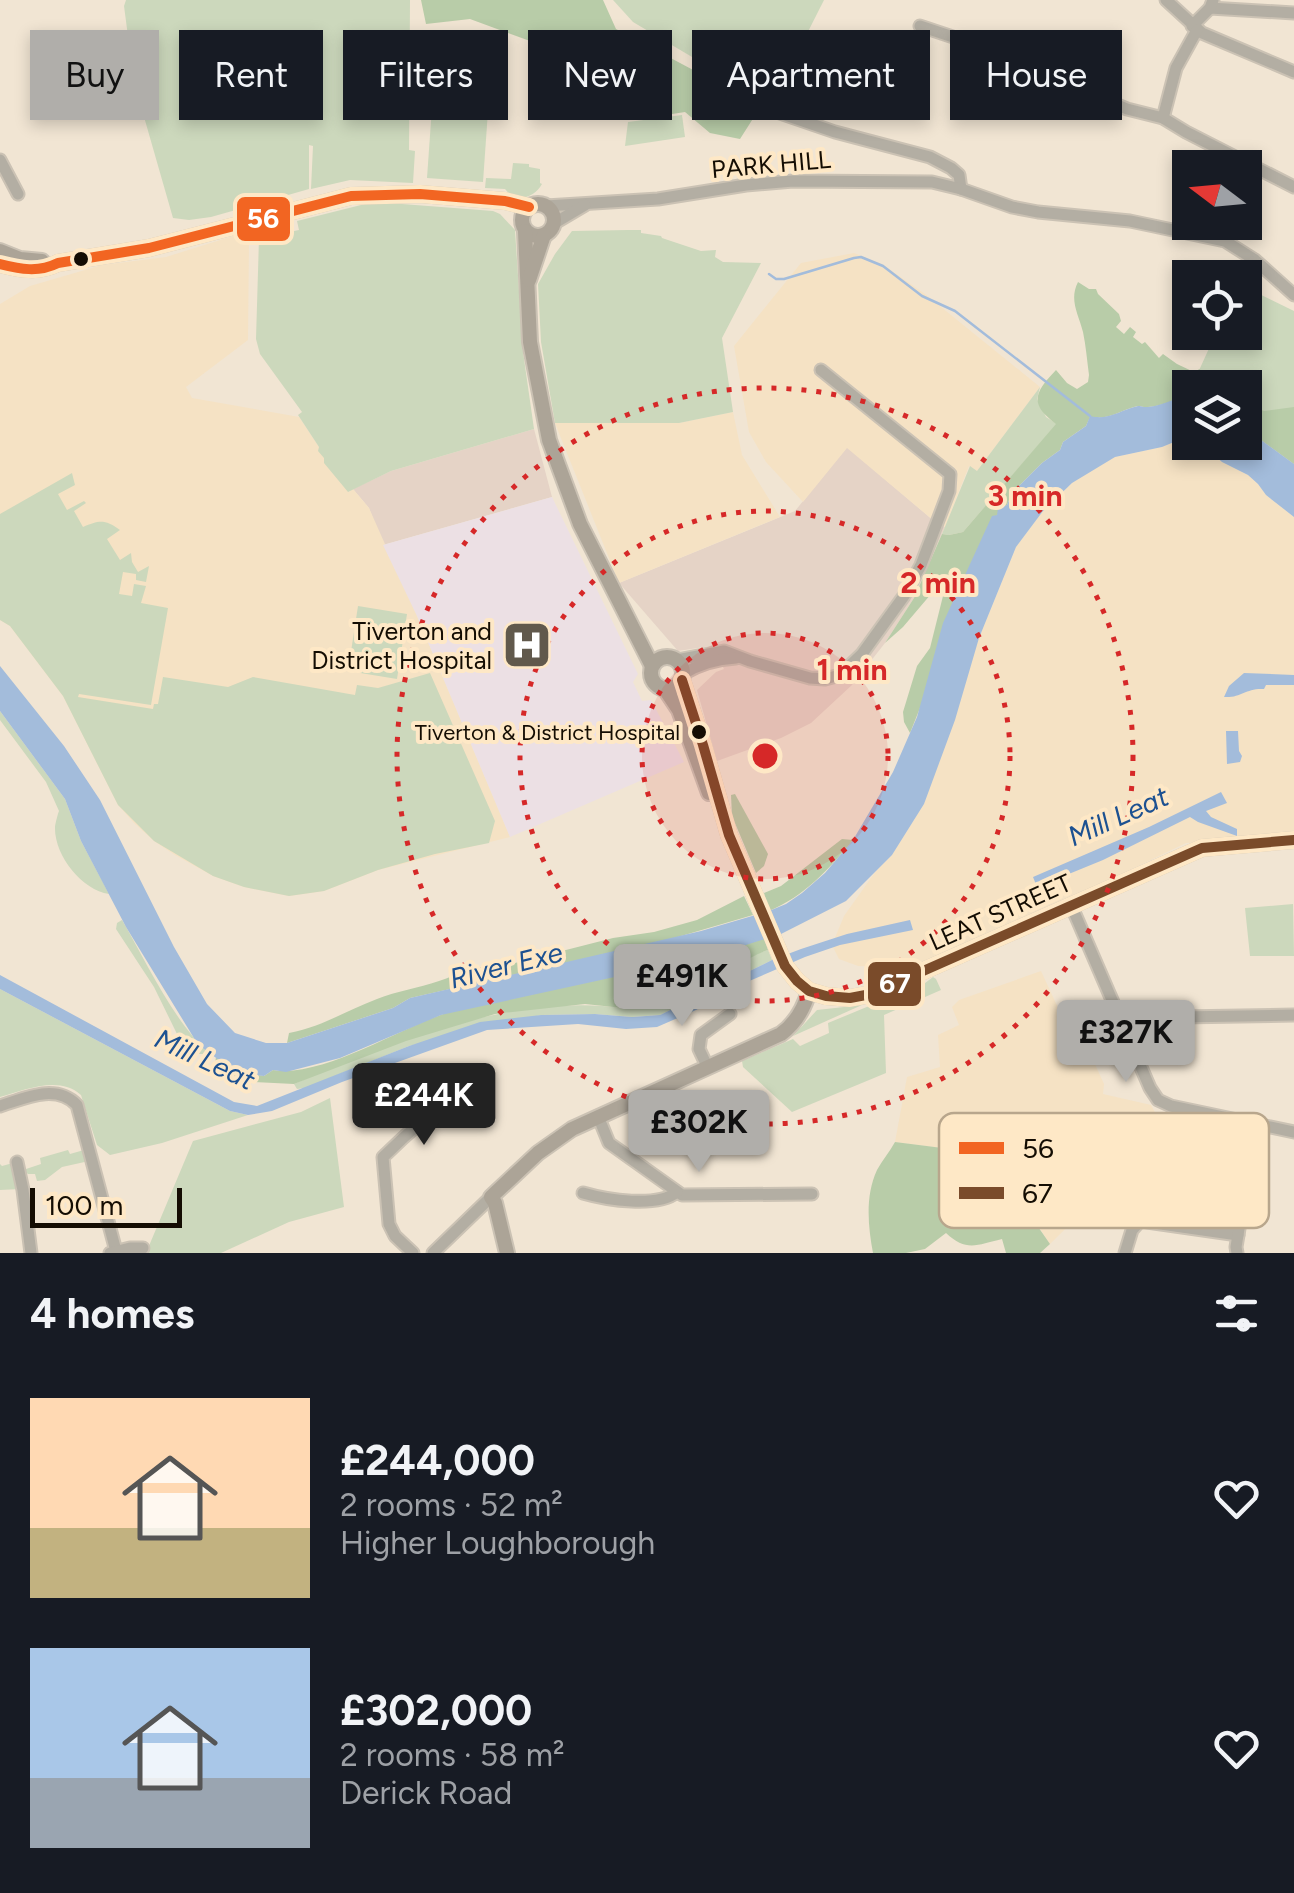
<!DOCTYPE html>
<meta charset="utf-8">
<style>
body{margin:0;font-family:Figtree,sans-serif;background:#242831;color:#f1f3f6;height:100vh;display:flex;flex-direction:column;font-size:38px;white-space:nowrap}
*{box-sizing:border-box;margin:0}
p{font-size:32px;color:#9ea1a6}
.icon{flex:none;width:55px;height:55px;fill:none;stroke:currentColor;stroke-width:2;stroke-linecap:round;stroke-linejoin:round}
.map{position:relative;height:1253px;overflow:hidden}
.panel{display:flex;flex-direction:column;background:#171b24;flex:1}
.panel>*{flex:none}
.banner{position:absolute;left:30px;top:30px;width:1235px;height:90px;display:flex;gap:20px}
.needle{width:65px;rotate:286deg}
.controls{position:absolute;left:1172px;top:150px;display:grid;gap:20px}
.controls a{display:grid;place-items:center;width:90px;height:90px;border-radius:0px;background:#171b24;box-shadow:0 5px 15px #0003;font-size:50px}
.scale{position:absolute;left:30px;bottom:25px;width:152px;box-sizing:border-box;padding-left:10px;border:5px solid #140d03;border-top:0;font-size:28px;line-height:35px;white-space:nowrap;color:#140d03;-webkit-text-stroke:8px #fee8c6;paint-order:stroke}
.price{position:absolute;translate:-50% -85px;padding:0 22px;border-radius:10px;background:#b0aeaa;color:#111;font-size:32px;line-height:65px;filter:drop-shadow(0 2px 5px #0008)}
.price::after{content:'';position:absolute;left:50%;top:60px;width:30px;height:22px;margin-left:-15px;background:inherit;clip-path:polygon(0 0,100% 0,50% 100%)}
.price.selected{background:#222;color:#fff}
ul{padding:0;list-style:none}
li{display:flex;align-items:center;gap:30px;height:250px;padding:0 30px}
li span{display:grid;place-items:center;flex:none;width:280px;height:200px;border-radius:0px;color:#555}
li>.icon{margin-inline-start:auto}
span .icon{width:120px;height:120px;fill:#fffc;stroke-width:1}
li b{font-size:42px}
h2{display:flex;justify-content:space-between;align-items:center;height:120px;padding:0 30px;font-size:42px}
.tag{padding:0 35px;border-radius:0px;background:#171b24;box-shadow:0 5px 15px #0003;font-size:35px;line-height:90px}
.tag.selected{background:#b0aeaa;color:#111}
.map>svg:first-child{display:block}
.commercial{fill:#e5d3c6}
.built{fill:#f5e2c4}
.medical{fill:#ece0e4}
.green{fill:#ccd8bc}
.forest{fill:#b8cca8}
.water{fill:#a3bcdb}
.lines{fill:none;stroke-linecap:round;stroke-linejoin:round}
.stream{stroke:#a3bcdb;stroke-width:2.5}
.minor-casing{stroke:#cbc2b4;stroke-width:15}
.major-casing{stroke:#cbc2b4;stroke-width:18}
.minor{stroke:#b3aea3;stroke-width:11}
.major{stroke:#aca497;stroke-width:14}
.bus-1-casing{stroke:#fee8c6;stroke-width:18}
.bus-2-casing{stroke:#fee8c6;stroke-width:18}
.bus-1{stroke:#f26522;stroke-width:10}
.bus-2{stroke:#7a4b2a;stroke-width:10}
.ring{fill:none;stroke:#d62828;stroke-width:5;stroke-dasharray:5 10}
.bus-dot{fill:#140d03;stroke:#fee8c6;stroke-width:4}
.labels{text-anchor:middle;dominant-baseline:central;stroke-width:8;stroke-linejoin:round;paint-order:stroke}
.bus-label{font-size:22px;fill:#140d03;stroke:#fee8c6;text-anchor:end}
.street-label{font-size:25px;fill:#140d03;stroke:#fee8c6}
.poi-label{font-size:25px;fill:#140d03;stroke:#fee8c6;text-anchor:end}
.water-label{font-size:28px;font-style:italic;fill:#1d5191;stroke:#fee8c6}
.key{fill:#fee8c6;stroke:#b8a68c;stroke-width:2.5}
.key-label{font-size:28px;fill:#140d03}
.centre{fill:#d62828;stroke:#fee8c6;stroke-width:5}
.ring-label{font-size:30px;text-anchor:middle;font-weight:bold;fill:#d62828;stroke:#fee8c6;stroke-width:8;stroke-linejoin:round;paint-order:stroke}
.line-badge{stroke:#fee8c6;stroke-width:4}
.badge-label{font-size:28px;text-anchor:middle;font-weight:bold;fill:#fff}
</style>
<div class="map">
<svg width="1294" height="1253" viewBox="0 0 1294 1253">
<rect width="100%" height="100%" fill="#f1e5d3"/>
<!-- commercial -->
<g class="commercial">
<polygon points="534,429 552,497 383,545 369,508 353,489 391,471"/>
<polygon points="847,447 934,521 945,527 914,598 885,643 852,685 811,723 781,738 717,761 697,690 716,672 724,669 711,646 678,651 619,583 795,511"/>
</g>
<!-- built -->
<g class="built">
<polygon points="233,236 249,239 248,340 186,387 192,398 299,417 349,492 353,489 369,508 417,616 510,837 378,870 324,891 289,896 244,887 213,876 175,855 154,841 134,823 118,805 63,696 10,626 0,620 0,304 30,286 102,265 166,257"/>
<polygon points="854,253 882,264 925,294 1040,387 977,471 969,466 945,527 934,521 847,448 803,502 766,462 749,432 734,346 801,263"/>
<polygon points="733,412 742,455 780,517 619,583 555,423 679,423"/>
<polygon points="1179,440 1190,441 1204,446 1222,462 1248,475 1258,484 1266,495 1294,517 1294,837 1186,843 1068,900 907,968 858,966 839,959 832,945 844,916 876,871 892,855 924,804 979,638 1016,547 1043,511 1072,483 1100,465 1115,457 1162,447"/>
<polygon points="1041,971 1066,1025 1076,1022 1104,1084 1103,1094 1151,1105 1160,1122 1136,1151 1131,1164 1050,1244 1034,1220 980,1195 973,1152 895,1142 907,1077 940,1067 938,1035 959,1025 952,1007 959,1000"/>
</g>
<!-- medical -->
<polygon class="medical" points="552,497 638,674 633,682 642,701 651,700 684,762 510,837 417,616 383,545"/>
<!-- green -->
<g class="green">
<polygon points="126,0 410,0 409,150 415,151 413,183 350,180 311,189 313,146 309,145 309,189 211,217 189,220 173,218 134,82 124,6"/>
<polygon points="613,0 824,0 773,101 763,99 633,22"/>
<polygon points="432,107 488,111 483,182 427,178"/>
<polygon points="682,115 685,137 625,146 628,122"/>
<path d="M513,163L529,164V167L540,169V183L542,184C534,198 516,204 505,189L485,188L486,178L511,179Z"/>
<polygon points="389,203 493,211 500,214 515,230 523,352 534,429 391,471 348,492 324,463 324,458 318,451 319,447 298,415 302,412 260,354 256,339 259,238 299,230 297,221 365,204"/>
<polygon points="628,230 641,230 641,233 661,236 662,238 701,251 716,250 715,257 723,262 761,263 722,338 733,412 679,423 555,423 541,342 538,284 555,254 572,231"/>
<polygon points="1245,287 1294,311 1294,464 1261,440 1245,433 1245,388 1191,388 1216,333 1245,332"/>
<polygon points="1040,387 1037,399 1046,417 1057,424 963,532 949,535 942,534 970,466 977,471"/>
<path d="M72,473L75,485L58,494L67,510L84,501L86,503L74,511L83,527C99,520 105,519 120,530L107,539L120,560L131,553L132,562L138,572L149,566L146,582L136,580V574L123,572L119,594L132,596L134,584L146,586L141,603L168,608L151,705L79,694L78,697L153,709L154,704H158L163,677L228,687L253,677L355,695L357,685L378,688L430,673L495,821L489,843L435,854L378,870L324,891L289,896L244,887L213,876L154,841L118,805L63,696L10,626L0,620V514Z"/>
<polygon points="358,606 407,614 397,679 348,671"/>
<path d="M0,711L65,799L81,841L109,894C82,890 54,855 55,827C55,825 58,813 59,811L46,782L0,720Z"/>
<polygon points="1293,904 1294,956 1250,956 1245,908"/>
<path d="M122,920C146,961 174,1023 210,1054H191L178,1036L154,987L116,929L117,923Z"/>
<path d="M768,950L772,960L660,1015L632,1017L595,1014L541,1015L409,1046L305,1088L297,1089L294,1084C392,1041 515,993 623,1008L631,1000L684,996L730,971L749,956Z"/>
<polygon points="933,977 936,979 941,990 884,1015 886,1073 792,1112 743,1067 742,1061 793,1039 800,1046 829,1033 828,1023 874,1004 916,990"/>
<path d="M0,989L230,1111L248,1115L162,1143L110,1155L97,1145L81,1095C59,1075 25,1090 0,1097Z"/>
<polygon points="862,1005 793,1036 817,1010"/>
<polygon points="330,1098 344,1207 289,1222 221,1253 146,1253 193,1141 301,1112"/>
<polygon points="68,1150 70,1154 84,1150 89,1161 62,1167 45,1180 37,1181 35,1174 28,1174 23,1170 41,1164 40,1158"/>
<polygon points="13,1163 20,1189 0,1190 0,1164 2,1166"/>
</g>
<!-- forest -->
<g class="forest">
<polygon points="421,0 603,0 616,29 761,106 740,139 710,133 685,112 634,120 638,84 633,77 577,55 541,45 470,19 426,24"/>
<path d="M1078,282L1089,289H1096L1098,294L1119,314L1121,321L1116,327L1124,334L1130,327L1136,332L1133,337L1142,344L1145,342L1159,358L1163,354L1177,364L1196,373L1199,369L1217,382L1219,387L1190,388V402C1172,398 1164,406 1148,407C1137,407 1142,404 1131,408C1116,413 1106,420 1090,417L1086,426L1063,442L1060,450L1042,463L1012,493L1007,505L997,515L910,733L904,722L903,712L917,666L930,648L944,592L937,587L903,627L885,643L914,598L942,534L949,535L963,532L1056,424C1029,404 1034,393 1056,370L1067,383L1077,389L1088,382L1089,375C1087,361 1086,346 1083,332C1078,313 1069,300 1078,282Z"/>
<polygon points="1245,403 1264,411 1294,407 1294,464 1261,440 1245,433"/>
<polygon points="735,794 768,854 764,866 756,873 732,816 731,795"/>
<path d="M842,839L853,840C829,869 805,896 769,911L764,893L781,886Z"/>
<path d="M744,896L753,915L664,941L410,998L393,1008L287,1043L289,1033C324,1026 345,1011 377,999C397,991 418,988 439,981C462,973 473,965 499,967L613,938L654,932L697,920Z"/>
<path d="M764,938L768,950C733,962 689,1004 653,1008C645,1009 639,1004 631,1000L623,1008L585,1004L495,1014L406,1041L294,1084L253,1082L214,1070L216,1057L241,1072L264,1076L273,1070C319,1078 394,1032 438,1016C464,1006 493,1003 520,997C602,978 684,965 764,938Z"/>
<path d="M895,1142L974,1152L981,1195L1034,1221L1050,1244L1040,1253H1006L1002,1239C977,1245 966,1252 946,1233L925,1249L906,1253H873C868,1226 865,1196 877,1170C882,1161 890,1151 895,1142Z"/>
</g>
<!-- water -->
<g class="water">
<path d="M1173,400L1190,402V441L1179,440L1162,447L1115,457L1072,483L1043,511L1016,547L979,638L955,720L924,804L892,855L846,901L781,934L711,956L441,1015L340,1058L286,1072L273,1070L264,1076C239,1074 216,1060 197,1043L126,927L81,841L65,799L0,711V666L64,746L100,800L174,947L207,1004L235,1033L266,1043H287L393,1008L410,998L701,931L769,911L786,904L802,893L825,873L853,840L893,772L917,717L943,623L992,516L997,515L998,508L1007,505L1012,493L1042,463L1060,450L1063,442L1086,426L1090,416C1106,420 1116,413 1131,408C1143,404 1137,407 1148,407C1157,406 1165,403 1173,400Z"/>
<polygon points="1245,433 1261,440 1294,464 1294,517 1266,495 1258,484 1248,475 1222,462 1204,446 1196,443 1245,442"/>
<path d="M1244,673L1294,675V685H1266L1264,689C1245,688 1242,698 1224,697L1229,686Z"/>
<polygon points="1226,731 1238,731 1239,751 1242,756 1240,762 1227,764"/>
<polygon points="1221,792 1227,803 1206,811 1211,817 1237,829 1237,836 1198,822 1190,817 1103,860 1037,887 1033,877 1149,827"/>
<polygon points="910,920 913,930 840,945 805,957 747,982 696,1010 657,1027 626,1029 578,1024 487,1030 342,1082 272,1111 248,1115 230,1111 0,989 0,975 234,1102 257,1106 409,1046 480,1022 541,1015 595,1014 632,1017 660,1015 772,960 801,949 847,934"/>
</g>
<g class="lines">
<!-- stream -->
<polyline class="stream" points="769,274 776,279 784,279 854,258 861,257 883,266 922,296 955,311 1090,416"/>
<!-- minor casing -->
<g class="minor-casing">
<g id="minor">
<polyline points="1166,0 1202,33 1294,72"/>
<polyline points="1210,8 1294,13"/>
<polyline points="920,26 962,40 1127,109 1163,118 1186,132 1294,187"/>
<polyline points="1192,26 1210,8 1213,0"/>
<polyline points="971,95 978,93 1024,110"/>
<polyline points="1002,102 1017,63"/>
<polyline points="765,108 835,132 930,157 951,168 959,175 961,189"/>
<polyline points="1163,118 1176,68 1197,30"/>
<polyline points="0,160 18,194"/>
<polyline points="546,206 658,199 746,185 793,181 932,182 961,189 1012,207 1038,212 1130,221 1225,241 1255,260 1294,295"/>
<polyline points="553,224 585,205"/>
<polyline points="677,660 724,651 750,661 810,678 825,679 840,675 862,654 904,596 921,565 949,491 950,474 821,370"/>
<path d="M683,674C699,664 718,659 736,658"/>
<polyline points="1071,905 1150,1088 1158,1100 1171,1106 1294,1132"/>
<polyline points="1119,1018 1294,1015"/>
<polyline points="708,1068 699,1049 701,1035 730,1014"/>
<path d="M0,1106C25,1098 56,1083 77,1105L116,1251"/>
<polyline points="598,1116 609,1143 682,1195 812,1194"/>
<polyline points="17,1162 23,1190 31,1253"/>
<polyline points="1191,1164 1248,1175"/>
<path d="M583,1193C607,1200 657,1208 677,1192"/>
<polyline points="110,1253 130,1248 143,1248"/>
<path d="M413,1253L395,1236L389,1224L383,1157C404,1138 425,1112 455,1109"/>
<polyline points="433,1253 491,1197"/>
<polyline points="1125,1253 1132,1230 1140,1221 1238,1235"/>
<polyline points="1237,1253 1236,1247 1256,1124"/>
</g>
</g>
<!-- major casing -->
<g class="major-casing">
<g id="major">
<circle cx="538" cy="220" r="16"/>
<polyline points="525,231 530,342 549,440 580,524 652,666"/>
<polyline points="0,251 20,259 42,261"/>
<path d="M0,264C20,269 38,273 58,263L149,248L351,196L420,194L505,201L529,207"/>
<polyline points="529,280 544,235"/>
<circle cx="667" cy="673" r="16"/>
<polyline points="682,680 703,745 729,835 785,966 797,981 809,991 826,996 850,998 871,994 1202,848 1294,840"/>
<polyline points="665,689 679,710 709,793"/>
<path d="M507,1253L495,1203L491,1197L538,1153L572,1129L781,1034C796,1023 804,1009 809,991"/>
</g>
</g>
<!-- minor -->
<use href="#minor" class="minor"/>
<!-- major -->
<use href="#major" class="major"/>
<!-- bus-1 casing -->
<g class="bus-1-casing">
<path id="bus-1" d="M0,264C20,269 38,273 58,263L149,248L351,196L420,194L505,201L529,207"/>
</g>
<!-- bus-2 casing -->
<g class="bus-2-casing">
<polyline id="bus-2" points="682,680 703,745 729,835 785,966 797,981 809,991 826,996 850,998 871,994 1202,848 1294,840"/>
</g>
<!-- bus-1 -->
<use href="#bus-1" class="bus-1"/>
<!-- bus-2 -->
<use href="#bus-2" class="bus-2"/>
</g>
<!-- distance rings -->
<circle cx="765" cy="756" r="123" fill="#d62828" fill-opacity=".12"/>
<g class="ring">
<circle cx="765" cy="756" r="123"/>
<circle cx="765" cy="756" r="245"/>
<circle cx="765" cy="756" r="368"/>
</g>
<!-- icons -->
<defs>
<g id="hospital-square" transform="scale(2.5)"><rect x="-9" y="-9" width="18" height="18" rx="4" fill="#61594c" stroke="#fee8c6"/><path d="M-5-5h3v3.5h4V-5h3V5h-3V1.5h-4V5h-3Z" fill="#fff"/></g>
</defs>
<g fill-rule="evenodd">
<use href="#hospital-square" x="527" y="645"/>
</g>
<!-- markers -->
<g class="bus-dot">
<circle cx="81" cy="259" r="9"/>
<circle cx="699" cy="732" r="9"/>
</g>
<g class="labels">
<!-- bus labels -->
<g class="bus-label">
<text x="680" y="732">Tiverton &amp; District Hospital</text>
</g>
<!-- street labels -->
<g class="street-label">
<text transform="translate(771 164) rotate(-5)">PARK HILL</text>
<text transform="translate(1000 912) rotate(-24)">LEAT STREET</text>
</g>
<!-- poi labels -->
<g class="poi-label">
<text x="492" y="631">Tiverton and<tspan x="492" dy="29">District Hospital</tspan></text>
</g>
<!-- water labels -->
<g class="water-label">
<text transform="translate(1118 816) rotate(-24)">Mill Leat</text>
<text transform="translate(506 965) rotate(-14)">River Exe</text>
<text transform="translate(205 1059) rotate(25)">Mill Leat</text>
</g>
</g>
<!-- legend -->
<rect x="939" y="1113" width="330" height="115" rx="15" class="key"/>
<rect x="959" y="1142" width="45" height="12" fill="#f26522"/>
<rect x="959" y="1187" width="45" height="12" fill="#7a4b2a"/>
<g class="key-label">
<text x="1022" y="1158">56</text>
<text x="1022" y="1203">67</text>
</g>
<circle cx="765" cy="756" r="15" class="centre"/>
<g class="ring-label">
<text x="1025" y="506">3 min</text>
<text x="938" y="593">2 min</text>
<text x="852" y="680">1 min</text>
</g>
<g class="line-badge">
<rect x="235" y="195" width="57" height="48" rx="10" fill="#f26522"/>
<rect x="866" y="960" width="57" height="48" rx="10" fill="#7a4b2a"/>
</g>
<g class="badge-label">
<text x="263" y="228">56</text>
<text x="895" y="993">67</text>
</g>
</svg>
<div class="controls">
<a><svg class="needle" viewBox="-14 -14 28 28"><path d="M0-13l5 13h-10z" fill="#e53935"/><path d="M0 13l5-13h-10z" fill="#9ea1a6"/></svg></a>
<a><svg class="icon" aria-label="locate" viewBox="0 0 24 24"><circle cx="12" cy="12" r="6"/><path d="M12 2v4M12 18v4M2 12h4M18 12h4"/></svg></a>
<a><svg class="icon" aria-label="layers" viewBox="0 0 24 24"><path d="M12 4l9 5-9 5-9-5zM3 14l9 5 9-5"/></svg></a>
</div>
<div class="scale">100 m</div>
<b class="price" style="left:682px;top:1029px">£491K</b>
<b class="price" style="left:1126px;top:1085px">£327K</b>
<b class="price selected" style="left:424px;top:1148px">£244K</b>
<b class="price" style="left:699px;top:1175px">£302K</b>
<div class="banner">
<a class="tag selected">Buy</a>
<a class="tag">Rent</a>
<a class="tag">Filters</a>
<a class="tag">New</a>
<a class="tag">Apartment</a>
<a class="tag">House</a>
</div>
</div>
<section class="panel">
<h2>4 homes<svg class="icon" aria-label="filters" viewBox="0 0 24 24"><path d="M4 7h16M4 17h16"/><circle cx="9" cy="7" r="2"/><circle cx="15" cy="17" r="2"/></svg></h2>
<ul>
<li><span style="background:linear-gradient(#ffd9b3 65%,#c2b280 0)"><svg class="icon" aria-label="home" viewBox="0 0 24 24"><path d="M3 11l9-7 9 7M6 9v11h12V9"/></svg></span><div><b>£244,000</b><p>2 rooms · 52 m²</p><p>Higher Loughborough</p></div><svg class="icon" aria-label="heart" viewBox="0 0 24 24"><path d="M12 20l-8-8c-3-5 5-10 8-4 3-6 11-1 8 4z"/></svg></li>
<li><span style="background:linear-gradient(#a9c7e8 65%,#9aa5b1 0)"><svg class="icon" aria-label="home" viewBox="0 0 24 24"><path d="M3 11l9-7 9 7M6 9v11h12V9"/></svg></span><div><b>£302,000</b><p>2 rooms · 58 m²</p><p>Derick Road</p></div><svg class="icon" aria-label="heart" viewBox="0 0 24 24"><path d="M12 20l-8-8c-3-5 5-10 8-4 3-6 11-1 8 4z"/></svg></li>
</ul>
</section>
